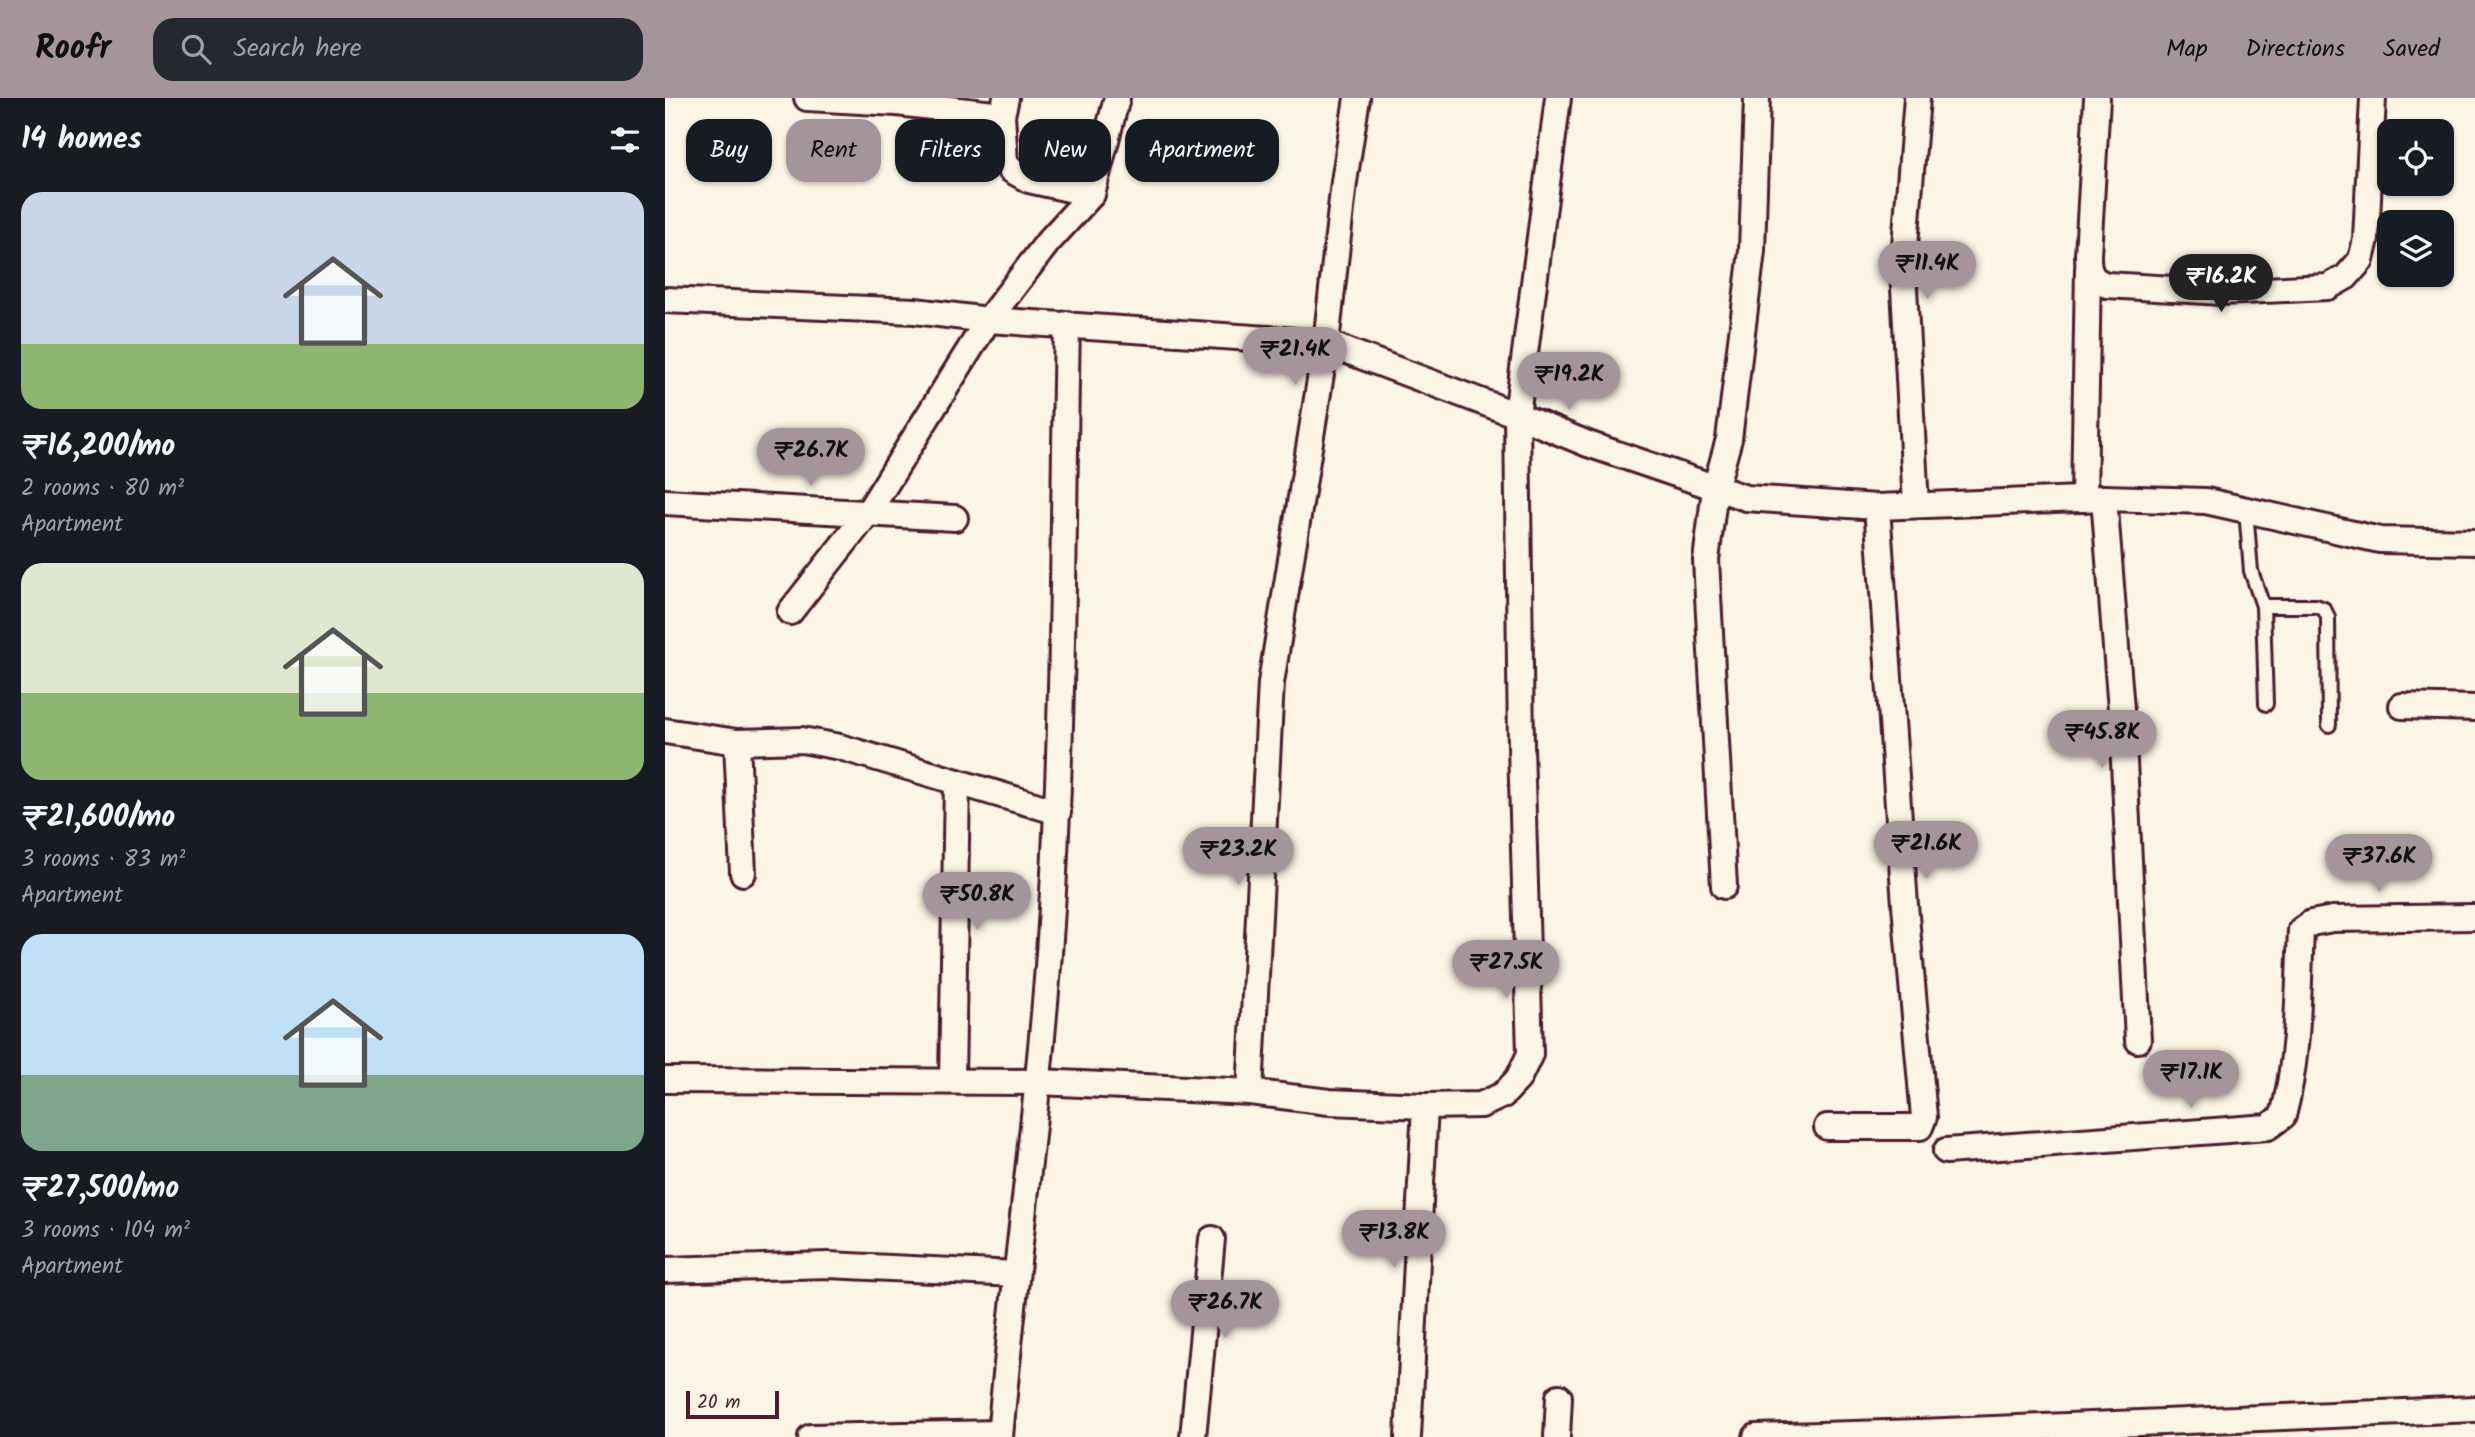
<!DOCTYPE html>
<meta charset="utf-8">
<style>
body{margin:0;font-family:Kalam,sans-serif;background:#242831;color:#f1f3f6;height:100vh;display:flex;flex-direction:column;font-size:26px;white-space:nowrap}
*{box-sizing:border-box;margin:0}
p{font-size:23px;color:#9ea1a6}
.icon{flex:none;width:38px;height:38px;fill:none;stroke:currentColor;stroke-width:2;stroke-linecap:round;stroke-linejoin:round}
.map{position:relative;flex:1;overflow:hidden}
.details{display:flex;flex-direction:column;background:#171b24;width:665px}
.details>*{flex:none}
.hud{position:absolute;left:21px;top:21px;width:665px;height:63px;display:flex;gap:14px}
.tools{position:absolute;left:1712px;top:21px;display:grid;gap:14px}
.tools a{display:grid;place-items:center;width:77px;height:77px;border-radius:14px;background:#171b24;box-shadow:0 2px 5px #0004;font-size:35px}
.scale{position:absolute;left:21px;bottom:18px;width:93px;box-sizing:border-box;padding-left:7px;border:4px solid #4a1f2b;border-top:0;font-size:19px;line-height:24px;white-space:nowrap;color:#4a1f2b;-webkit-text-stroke:5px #fcf5e5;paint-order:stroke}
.price{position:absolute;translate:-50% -60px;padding:0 16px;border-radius:24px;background:#a6949b;color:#111;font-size:23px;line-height:46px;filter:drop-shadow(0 2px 4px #0008)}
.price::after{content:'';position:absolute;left:50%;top:42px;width:21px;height:16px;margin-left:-10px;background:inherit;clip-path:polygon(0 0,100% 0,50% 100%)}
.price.on{background:#222;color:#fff}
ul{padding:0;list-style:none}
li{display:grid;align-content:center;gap:14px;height:371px;padding:0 21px}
li span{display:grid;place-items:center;height:217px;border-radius:21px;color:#555}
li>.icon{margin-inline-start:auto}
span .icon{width:126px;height:126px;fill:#fffc;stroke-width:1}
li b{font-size:30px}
h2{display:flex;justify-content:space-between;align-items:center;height:84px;padding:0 21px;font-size:30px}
.tag{padding:0 24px;border-radius:21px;background:#171b24;box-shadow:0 2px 5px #0004;font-size:24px;line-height:63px}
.tag.on{background:#a6949b;color:#111}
header{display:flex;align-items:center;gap:42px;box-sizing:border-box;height:98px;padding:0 35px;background:#a6949b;color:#111}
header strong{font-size:33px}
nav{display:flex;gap:38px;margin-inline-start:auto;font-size:24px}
.search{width:490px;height:63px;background:#242831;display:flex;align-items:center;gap:18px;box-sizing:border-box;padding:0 24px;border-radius:21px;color:#9ea1a6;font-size:26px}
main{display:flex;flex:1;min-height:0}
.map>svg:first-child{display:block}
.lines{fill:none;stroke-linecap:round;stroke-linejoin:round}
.lane-casing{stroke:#4a1f2b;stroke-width:18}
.street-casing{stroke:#4a1f2b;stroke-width:30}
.lane{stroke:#fcf5e5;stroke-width:12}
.street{stroke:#fcf5e5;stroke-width:24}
</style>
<header>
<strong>Roofr</strong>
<div class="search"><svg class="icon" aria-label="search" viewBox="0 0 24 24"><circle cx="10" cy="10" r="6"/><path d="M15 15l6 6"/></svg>Search here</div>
<nav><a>Map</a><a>Directions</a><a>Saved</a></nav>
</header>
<main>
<section class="details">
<h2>14 homes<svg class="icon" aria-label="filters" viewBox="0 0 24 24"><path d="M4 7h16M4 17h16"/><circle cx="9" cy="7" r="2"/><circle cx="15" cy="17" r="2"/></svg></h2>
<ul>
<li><span style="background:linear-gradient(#c9d6e8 70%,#8fb573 0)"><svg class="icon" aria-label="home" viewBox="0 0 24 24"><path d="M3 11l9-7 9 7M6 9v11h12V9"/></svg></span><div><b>₹16,200/mo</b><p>2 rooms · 80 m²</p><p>Apartment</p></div></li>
<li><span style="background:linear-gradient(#dfe7d0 60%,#8fb573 0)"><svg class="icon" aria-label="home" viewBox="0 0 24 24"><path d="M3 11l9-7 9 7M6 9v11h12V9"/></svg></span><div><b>₹21,600/mo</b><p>3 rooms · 83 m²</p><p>Apartment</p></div></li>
<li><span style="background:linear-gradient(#bfe0f5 65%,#7fa58c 0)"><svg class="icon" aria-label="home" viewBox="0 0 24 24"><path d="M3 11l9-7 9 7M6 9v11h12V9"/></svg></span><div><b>₹27,500/mo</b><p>3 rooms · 104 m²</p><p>Apartment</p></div></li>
</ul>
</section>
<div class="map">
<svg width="1810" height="1339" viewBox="0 0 1810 1339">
<rect width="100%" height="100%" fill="#fcf5e5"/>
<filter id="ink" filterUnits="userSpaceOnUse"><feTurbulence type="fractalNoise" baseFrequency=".0143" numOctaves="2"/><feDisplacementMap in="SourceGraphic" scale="14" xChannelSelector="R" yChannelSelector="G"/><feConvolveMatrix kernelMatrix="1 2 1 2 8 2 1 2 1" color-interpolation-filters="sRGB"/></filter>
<g filter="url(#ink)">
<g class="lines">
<!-- lane casing -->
<g class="lane-casing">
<g id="lane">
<polyline points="1581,412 1586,473 1598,508 1601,606"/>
<polyline points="1598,508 1651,508 1659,511 1663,519 1664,627"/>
</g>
</g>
<!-- street casing -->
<g class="street-casing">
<g id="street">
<polyline points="142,0 232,5 337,17"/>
<polyline points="341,0 337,17 340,64 346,72 364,82 427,96"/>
<path d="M1432,0L1423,157C1423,173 1425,182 1442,187L1557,194L1663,189L1681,179L1696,162L1701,141L1708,0"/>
<polyline points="0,202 250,213 323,222 661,245 852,317 923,346 1081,400 1212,409 1439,400 1541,403 1715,442 1810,444"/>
<polyline points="1439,400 1457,624 1473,942"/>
<polyline points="1419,401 1423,171"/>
<polyline points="0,404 290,420"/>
<polyline points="1251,407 1238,172 1252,0"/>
<polyline points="125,514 202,416 323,222 383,144 427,96 452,0"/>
<polyline points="1737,608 1810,610"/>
<polyline points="0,633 72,644 137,642 175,649 393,714"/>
<polyline points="72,644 78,775"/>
<polyline points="1059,788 1041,462 1050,391 1064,341 1087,153 1092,0"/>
<polyline points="0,982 374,984 585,994 664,1004 760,1008 816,1007 838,997 853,981 865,956 856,649 852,317 893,0"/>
<polyline points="287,983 292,684"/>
<polyline points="585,994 606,585 661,245 679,84 692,0"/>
<polyline points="1162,1029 1255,1029 1259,1019 1240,807 1212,409"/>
<path d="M1281,1053L1603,1029L1618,1018C1634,958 1633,894 1636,832L1646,825L1668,821L1810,819"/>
<polyline points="0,1172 163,1167 351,1176"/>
<polyline points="146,1339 335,1335"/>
<path d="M335,1339C350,1168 375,998 386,826C399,626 398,426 402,226"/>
<polyline points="528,1339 547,1141"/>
<polyline points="743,1339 760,1008"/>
<polyline points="892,1339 894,1299"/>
<polyline points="1091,1339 1255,1334"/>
<polyline points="1254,1339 1255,1334 1810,1311"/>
</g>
</g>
<!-- lane -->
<use href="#lane" class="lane"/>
<!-- street -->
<use href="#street" class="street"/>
</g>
</g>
</svg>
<div class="tools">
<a><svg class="icon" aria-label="locate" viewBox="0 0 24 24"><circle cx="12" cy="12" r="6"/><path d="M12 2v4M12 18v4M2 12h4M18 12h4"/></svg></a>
<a><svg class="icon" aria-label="layers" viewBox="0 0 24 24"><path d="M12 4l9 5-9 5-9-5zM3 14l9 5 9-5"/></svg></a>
</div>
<div class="scale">20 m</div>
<b class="price" style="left:1262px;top:203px">₹11.4K</b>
<b class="price on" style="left:1556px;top:216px">₹16.2K</b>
<b class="price" style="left:630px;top:289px">₹21.4K</b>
<b class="price" style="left:904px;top:314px">₹19.2K</b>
<b class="price" style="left:146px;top:390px">₹26.7K</b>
<b class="price" style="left:1437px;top:672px">₹45.8K</b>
<b class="price" style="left:1261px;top:783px">₹21.6K</b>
<b class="price" style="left:573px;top:789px">₹23.2K</b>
<b class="price" style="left:1714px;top:796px">₹37.6K</b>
<b class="price" style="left:312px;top:834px">₹50.8K</b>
<b class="price" style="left:841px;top:902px">₹27.5K</b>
<b class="price" style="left:1526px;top:1012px">₹17.1K</b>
<b class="price" style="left:729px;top:1172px">₹13.8K</b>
<b class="price" style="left:560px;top:1242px">₹26.7K</b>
<div class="hud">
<a class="tag">Buy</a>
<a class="tag on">Rent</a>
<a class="tag">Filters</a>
<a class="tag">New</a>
<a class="tag">Apartment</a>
</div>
</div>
</main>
